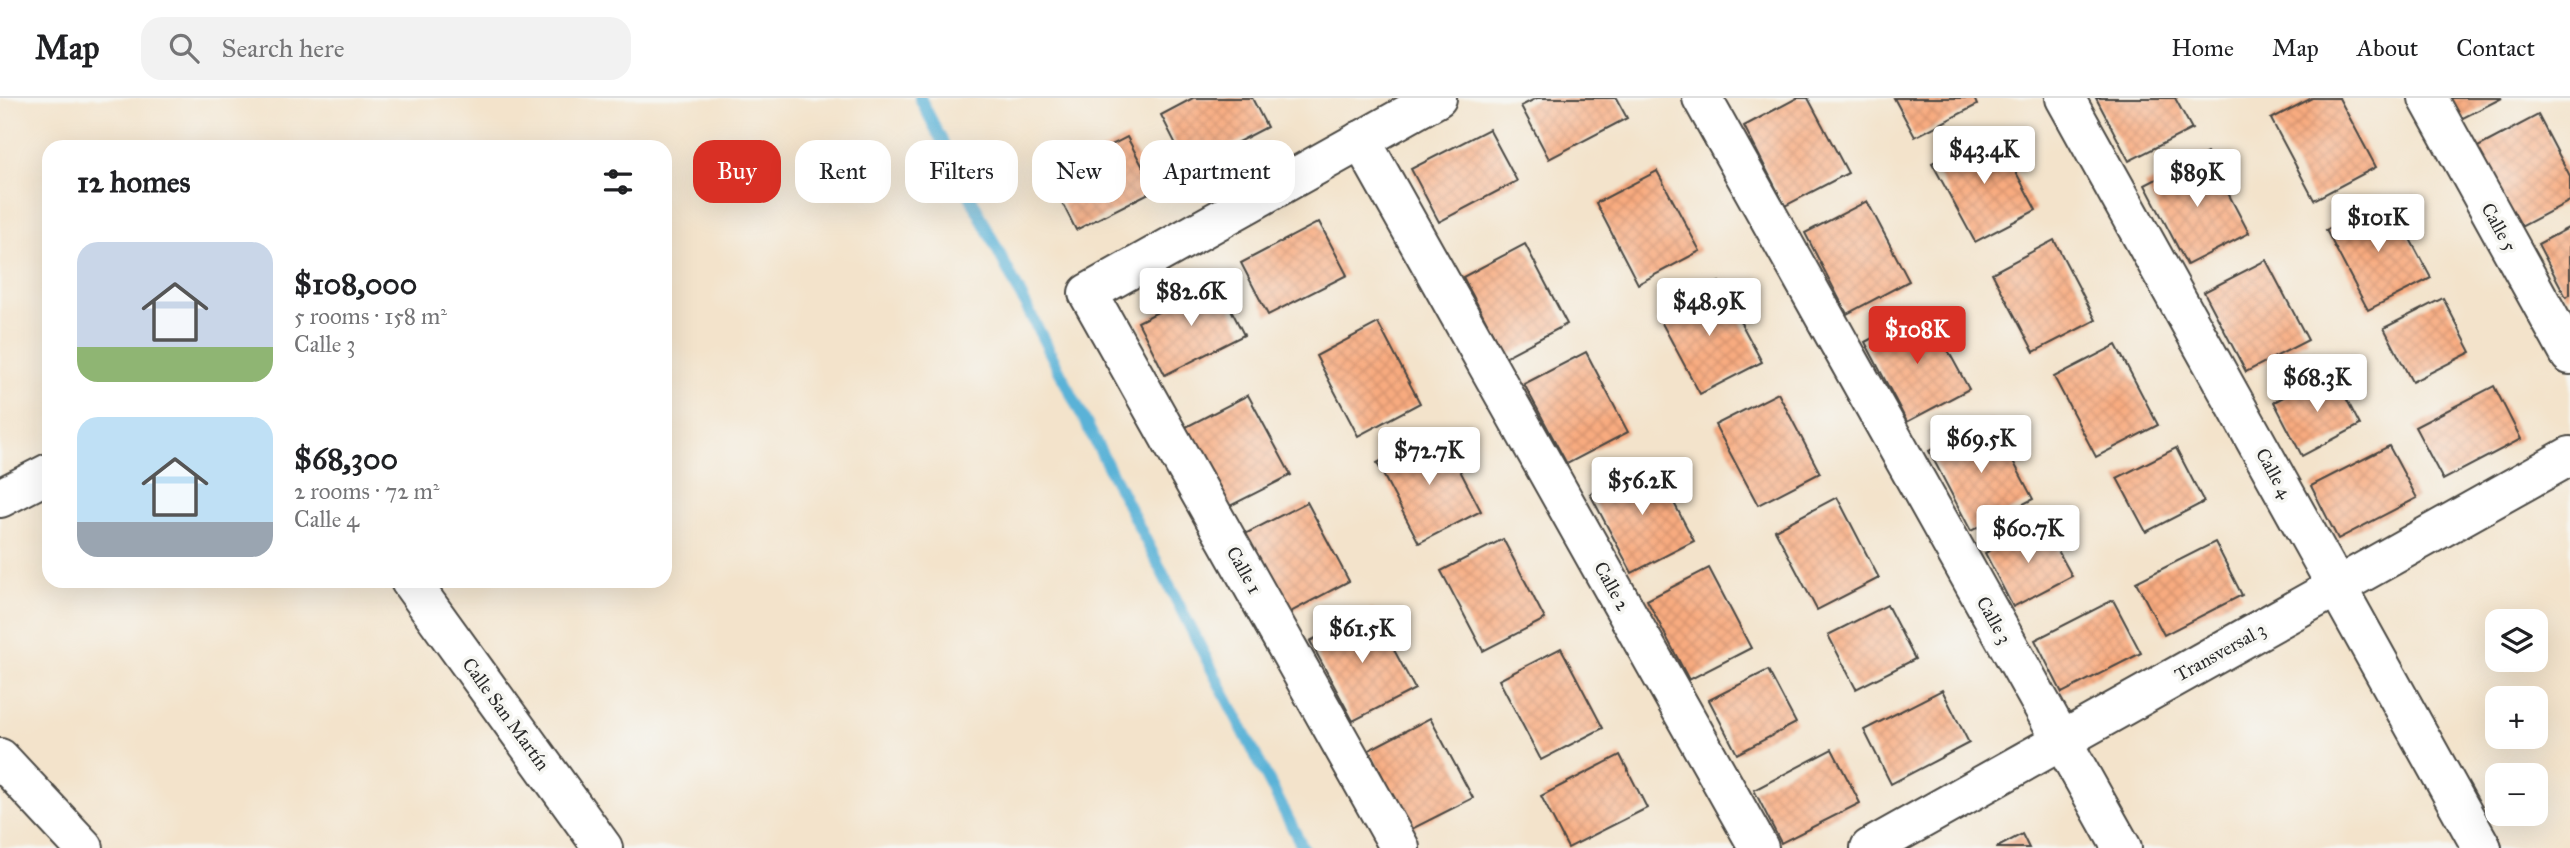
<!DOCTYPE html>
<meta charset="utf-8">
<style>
body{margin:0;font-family:"IM FELL Great Primer",serif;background:#f2f2f2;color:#202124;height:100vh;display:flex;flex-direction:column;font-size:26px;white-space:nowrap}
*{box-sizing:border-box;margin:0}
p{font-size:23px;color:#757577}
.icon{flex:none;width:38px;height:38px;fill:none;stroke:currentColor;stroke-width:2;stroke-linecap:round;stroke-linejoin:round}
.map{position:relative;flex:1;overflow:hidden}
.side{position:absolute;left:42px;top:42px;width:630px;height:448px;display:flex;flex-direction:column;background:#fff;border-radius:21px;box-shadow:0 7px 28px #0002}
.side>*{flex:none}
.banner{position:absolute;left:693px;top:42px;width:665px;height:63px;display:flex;gap:14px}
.fabs{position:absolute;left:2485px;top:511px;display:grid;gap:14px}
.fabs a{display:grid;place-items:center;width:63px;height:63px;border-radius:14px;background:#fff;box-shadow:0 7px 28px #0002;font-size:35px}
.price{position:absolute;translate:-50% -60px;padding:0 16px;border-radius:7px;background:#fff;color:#222;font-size:23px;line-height:46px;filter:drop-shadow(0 2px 4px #0008)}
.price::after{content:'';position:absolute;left:50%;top:42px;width:21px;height:16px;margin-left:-10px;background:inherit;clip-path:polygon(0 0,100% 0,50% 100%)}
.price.selected{background:#d93025;color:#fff}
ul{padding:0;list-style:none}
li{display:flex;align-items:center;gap:21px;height:175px;padding:0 35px}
li span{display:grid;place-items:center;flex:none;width:196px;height:140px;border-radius:21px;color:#555}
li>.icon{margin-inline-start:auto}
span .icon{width:84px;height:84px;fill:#fffc;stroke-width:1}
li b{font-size:30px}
h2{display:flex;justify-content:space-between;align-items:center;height:84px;padding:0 35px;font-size:30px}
.chip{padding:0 24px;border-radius:21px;background:#fff;box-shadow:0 7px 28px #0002;font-size:24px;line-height:63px}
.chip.selected{background:#d93025;color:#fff}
header{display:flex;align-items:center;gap:42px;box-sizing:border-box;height:98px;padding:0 35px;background:#fff;border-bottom:2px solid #e0e0e0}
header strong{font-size:33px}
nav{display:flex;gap:38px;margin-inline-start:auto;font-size:24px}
.search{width:490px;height:63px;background:#f2f2f2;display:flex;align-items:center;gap:18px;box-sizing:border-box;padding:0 24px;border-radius:21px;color:#757577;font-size:26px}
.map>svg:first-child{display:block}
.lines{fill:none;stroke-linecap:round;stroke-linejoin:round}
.stream{stroke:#5ab2d7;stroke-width:12}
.building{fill:url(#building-cross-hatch)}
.minor-casing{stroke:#494743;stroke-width:42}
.minor{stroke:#fff;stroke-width:38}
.labels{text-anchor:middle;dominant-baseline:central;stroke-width:7;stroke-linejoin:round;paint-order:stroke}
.street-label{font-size:19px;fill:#2b2b2b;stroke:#f6f6f2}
</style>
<header>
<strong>Map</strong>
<div class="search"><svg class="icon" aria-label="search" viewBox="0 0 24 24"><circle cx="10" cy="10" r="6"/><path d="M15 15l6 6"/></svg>Search here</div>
<nav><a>Home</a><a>Map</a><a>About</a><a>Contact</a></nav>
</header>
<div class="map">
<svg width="2570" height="750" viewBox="0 0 2570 750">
<defs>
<pattern id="building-cross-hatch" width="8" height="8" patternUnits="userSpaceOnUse" patternTransform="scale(1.75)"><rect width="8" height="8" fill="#f8ab7f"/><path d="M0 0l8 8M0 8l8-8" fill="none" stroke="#d5936e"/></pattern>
</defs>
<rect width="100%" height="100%" fill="#f6f6f2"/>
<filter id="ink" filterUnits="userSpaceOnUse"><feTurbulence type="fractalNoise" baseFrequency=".0143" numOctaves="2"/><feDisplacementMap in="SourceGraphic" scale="14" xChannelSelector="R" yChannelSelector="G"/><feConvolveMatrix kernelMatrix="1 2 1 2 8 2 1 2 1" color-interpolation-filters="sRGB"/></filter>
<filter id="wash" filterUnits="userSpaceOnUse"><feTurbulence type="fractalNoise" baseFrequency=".00686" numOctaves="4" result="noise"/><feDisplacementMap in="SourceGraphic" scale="28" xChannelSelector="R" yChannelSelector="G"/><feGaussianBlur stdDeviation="1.57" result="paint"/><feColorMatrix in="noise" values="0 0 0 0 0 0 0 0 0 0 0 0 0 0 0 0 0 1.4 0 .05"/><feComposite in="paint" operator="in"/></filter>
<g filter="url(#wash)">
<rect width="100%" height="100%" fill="#f3e3cb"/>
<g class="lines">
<!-- stream -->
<polyline class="stream" points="920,0 1303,750"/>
</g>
<g id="blocks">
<!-- building -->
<g class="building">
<polygon points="1193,0 1252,0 1267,29 1188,70 1161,17"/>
<polygon points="1537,0 1616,0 1627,20 1549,61 1521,8"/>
<polygon points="1797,0 1808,0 1848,75 1785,108 1744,28"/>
<polygon points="1894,0 1974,0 1977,7 1915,39"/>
<polygon points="2096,0 2175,0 2192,31 2129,63"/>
<polygon points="2312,0 2339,0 2376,69 2314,102 2271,21"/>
<polygon points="2447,0 2502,0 2459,22"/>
<polygon points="2538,17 2570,78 2570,103 2519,130 2476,50"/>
<polygon points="1489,31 1517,83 1439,124 1411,71"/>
<polygon points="1994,33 2036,112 1975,144 1932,65"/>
<polygon points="1127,39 1155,92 1076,132 1049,79"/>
<polygon points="2207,55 2249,135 2187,167 2145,87"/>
<polygon points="1657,73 1700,153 1638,186 1596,105"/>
<polygon points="2388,100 2431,180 2368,212 2326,132"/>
<polygon points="1867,103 1909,183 1847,216 1805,135"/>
<polygon points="1319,124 1347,177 1268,217 1241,165"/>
<polygon points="2570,129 2570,197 2566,199 2538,146"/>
<polygon points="2054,142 2096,222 2034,254 1992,175"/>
<polygon points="1525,146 1567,226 1505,259 1463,179"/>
<polygon points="2266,162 2308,242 2246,274 2204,194"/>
<polygon points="1217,184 1244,237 1165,277 1138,224"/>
<polygon points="1719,184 1762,264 1700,296 1657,216"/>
<polygon points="2443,200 2471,254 2412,284 2384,230"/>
<polygon points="1926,212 1969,291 1907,324 1865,244"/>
<polygon points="1378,225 1420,305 1358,338 1316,258"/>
<polygon points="2116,247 2158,327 2096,359 2054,279"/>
<polygon points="1586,254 1628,334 1567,366 1524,286"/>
<polygon points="2332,273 2360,327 2302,358 2274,304"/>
<polygon points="2494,288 2521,341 2443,382 2415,329"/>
<polygon points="1778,295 1820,375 1758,407 1715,327"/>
<polygon points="1248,297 1291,377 1228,409 1186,329"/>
<polygon points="1991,321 2033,401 1971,433 1929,353"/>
<polygon points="1439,332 1481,413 1419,445 1377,365"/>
<polygon points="2389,348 2417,400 2338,441 2311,388"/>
<polygon points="2176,350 2204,404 2146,434 2117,380"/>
<polygon points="1652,363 1694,443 1632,475 1590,396"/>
<polygon points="1837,399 1879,480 1817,512 1775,432"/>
<polygon points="1307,404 1349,483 1287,516 1245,436"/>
<polygon points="2043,425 2072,478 2013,509 1985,455"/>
<polygon points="1503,441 1545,521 1483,553 1441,473"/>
<polygon points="2215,444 2242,497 2164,537 2136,484"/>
<polygon points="1709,470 1751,550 1689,582 1647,502"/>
<polygon points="2113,502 2141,555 2062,595 2035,542"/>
<polygon points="1887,507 1915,561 1856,591 1828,537"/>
<polygon points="1372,511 1415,591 1353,623 1310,543"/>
<polygon points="1561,550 1603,630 1541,662 1499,582"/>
<polygon points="1768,572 1796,625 1737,656 1709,602"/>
<polygon points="1942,592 1969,645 1891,686 1864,632"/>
<polygon points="1430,620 1473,700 1410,732 1369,652"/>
<polygon points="1832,651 1860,705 1781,745 1754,692"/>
<polygon points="1620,657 1647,710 1568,750 1541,698"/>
<polygon points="2022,736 2029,750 1996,750"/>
</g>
</g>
</g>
<g filter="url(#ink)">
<use href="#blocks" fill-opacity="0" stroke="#494743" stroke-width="2"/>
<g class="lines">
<!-- minor casing -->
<g class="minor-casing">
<g id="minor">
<polyline points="1702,0 2122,750"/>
<polyline points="2065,0 2482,750"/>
<polyline points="2428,0 2570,257"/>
<polyline points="1361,42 1759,750"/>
<polyline points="0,400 49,375"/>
<polyline points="410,483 603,750"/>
<polyline points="0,660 84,750"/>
<polyline points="1400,750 1088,195 1437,0"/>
<polyline points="1870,750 2570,358"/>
</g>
</g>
<!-- minor -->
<use href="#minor" class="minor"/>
</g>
</g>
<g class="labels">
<!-- street labels -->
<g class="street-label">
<text transform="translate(2499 129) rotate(61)">Calle 5</text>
<text transform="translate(2274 375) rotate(61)">Calle 4</text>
<text transform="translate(1244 472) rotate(61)">Calle 1</text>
<text transform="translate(1612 488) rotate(61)">Calle 2</text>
<text transform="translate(1994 522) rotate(61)">Calle 3</text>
<text transform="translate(2220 554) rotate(-29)">Transversal 3</text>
<text transform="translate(506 616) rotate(54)">Calle San Martín</text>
</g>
</g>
</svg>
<div class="fabs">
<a><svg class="icon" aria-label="layers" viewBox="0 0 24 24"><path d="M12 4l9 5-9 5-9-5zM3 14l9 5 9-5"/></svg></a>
<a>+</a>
<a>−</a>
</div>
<b class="price" style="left:1984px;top:88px">$43.4K</b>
<b class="price" style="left:2197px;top:111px">$89K</b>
<b class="price" style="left:2378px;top:156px">$101K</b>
<b class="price" style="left:1191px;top:230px">$82.6K</b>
<b class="price" style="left:1709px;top:240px">$48.9K</b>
<b class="price selected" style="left:1917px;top:268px">$108K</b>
<b class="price" style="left:2317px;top:316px">$68.3K</b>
<b class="price" style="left:1981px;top:377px">$69.5K</b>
<b class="price" style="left:1429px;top:389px">$72.7K</b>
<b class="price" style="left:1642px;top:419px">$56.2K</b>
<b class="price" style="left:2028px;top:467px">$60.7K</b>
<b class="price" style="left:1362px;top:567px">$61.5K</b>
<div class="banner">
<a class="chip selected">Buy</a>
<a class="chip">Rent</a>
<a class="chip">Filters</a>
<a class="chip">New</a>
<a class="chip">Apartment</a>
</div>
<section class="side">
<h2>12 homes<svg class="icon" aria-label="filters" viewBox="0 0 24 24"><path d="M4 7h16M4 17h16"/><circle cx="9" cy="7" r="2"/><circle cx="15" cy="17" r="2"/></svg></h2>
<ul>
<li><span style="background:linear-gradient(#c9d6e8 75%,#8fb573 0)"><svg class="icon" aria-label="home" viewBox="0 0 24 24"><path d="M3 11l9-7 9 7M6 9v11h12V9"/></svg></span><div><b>$108,000</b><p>5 rooms · 158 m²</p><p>Calle 3</p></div></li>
<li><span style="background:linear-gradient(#bfe0f5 75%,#9aa5b1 0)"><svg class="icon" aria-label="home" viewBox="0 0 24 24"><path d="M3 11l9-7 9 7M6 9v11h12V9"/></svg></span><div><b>$68,300</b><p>2 rooms · 72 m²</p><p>Calle 4</p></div></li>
</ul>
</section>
</div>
